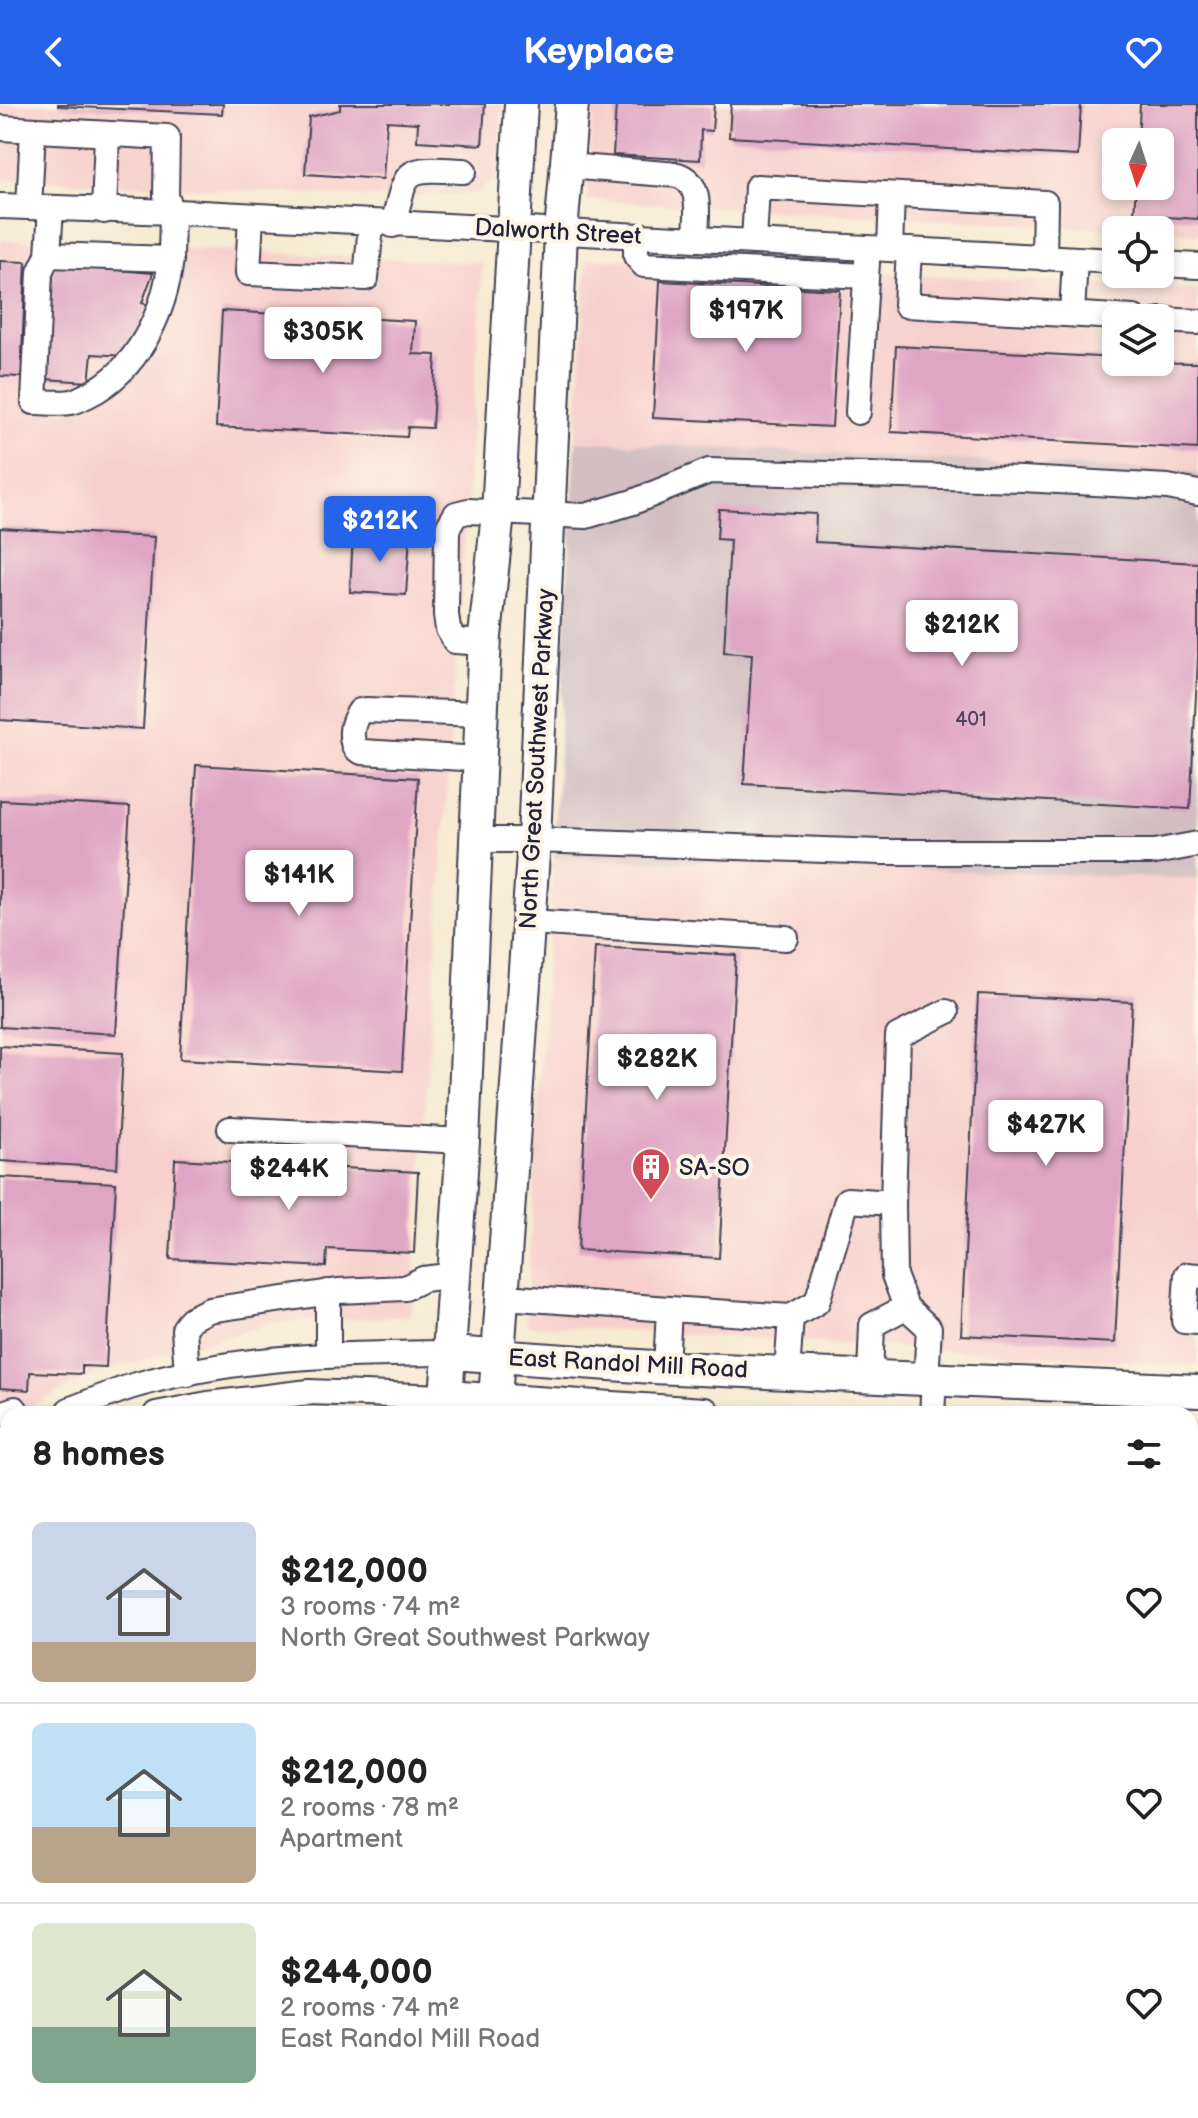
<!DOCTYPE html>
<meta charset="utf-8">
<style>
body{margin:0;font-family:"Balsamiq Sans",sans-serif;background:#f6f6f6;color:#222;height:100vh;display:flex;flex-direction:column;font-size:30px;white-space:nowrap}
*{box-sizing:border-box;margin:0}
p{font-size:26px;color:#767676}
.icon{flex:none;width:44px;height:44px;fill:none;stroke:currentColor;stroke-width:2;stroke-linecap:round;stroke-linejoin:round}
.map{position:relative;flex:1;overflow:hidden}
.drawer{position:absolute;left:0px;top:1302px;width:1198px;height:712px;display:flex;flex-direction:column;background:#fff;border-radius:24px 24px 0 0;box-shadow:0 4px 12px #0003}
.drawer>*{flex:none}
.needle{width:52px;rotate:183deg}
.fabs{position:absolute;left:1102px;top:24px;display:grid;gap:16px}
.fabs a{display:grid;place-items:center;width:72px;height:72px;border-radius:12px;background:#fff;box-shadow:0 4px 12px #0003;font-size:40px}
.price{position:absolute;translate:-50% -68px;padding:0 18px;border-radius:8px;background:#fff;color:#222;font-size:26px;line-height:52px;filter:drop-shadow(0 2px 4px #0008)}
.price::after{content:'';position:absolute;left:50%;top:48px;width:24px;height:18px;margin-left:-12px;background:inherit;clip-path:polygon(0 0,100% 0,50% 100%)}
.price.active{background:#2563eb;color:#fff}
ul{padding:0;list-style:none}
li{display:flex;align-items:center;gap:24px;height:200px;padding:0 32px}
li+li{border-top:2px solid #e0e0e0}
li span{display:grid;place-items:center;flex:none;width:224px;height:160px;border-radius:12px;color:#555}
li>.icon{margin-inline-start:auto}
span .icon{width:96px;height:96px;fill:#fffc;stroke-width:1}
li b{font-size:34px}
h2{display:flex;justify-content:space-between;align-items:center;height:96px;padding:0 32px;font-size:34px}
header{display:flex;justify-content:space-between;align-items:center;height:104px;padding:0 32px;background:#2563eb;color:#fff;font-size:36px;font-weight:600}
.map>svg:first-child{display:block}
.built{fill:#f7d0cd;fill-rule:evenodd}
.industrial{fill:#d2bec3}
.forest{fill:#76ac69;stroke:#4c6752;stroke-width:2}
.building{fill:#dfa5c4}
.lines{fill:none;stroke-linecap:round;stroke-linejoin:round}
.minor-casing{stroke:#424052;stroke-width:28}
.major-casing{stroke:#424052;stroke-width:36}
.minor{stroke:#fff;stroke-width:24}
.major{stroke:#fff;stroke-width:32}
.labels{text-anchor:middle;dominant-baseline:central;stroke-width:8;stroke-linejoin:round;paint-order:stroke}
.number-label{font-size:20px;fill:#51435d}
.street-label{font-size:24px;fill:#22223b;stroke:#fcf5e5}
.poi-label{font-size:24px;fill:#22223b;stroke:#fcf5e5;text-anchor:start}
</style>
<header><svg class="icon" aria-label="back" viewBox="0 0 24 24"><path d="M15 5l-7 7 7 7"/></svg>Keyplace<svg class="icon" aria-label="heart" viewBox="0 0 24 24"><path d="M12 20l-8-8c-3-5 5-10 8-4 3-6 11-1 8 4z"/></svg></header>
<div class="map">
<svg width="1198" height="2014" viewBox="0 0 1198 2014">
<rect width="100%" height="100%" fill="#fcf5e5"/>
<filter id="ink" filterUnits="userSpaceOnUse"><feTurbulence type="fractalNoise" baseFrequency=".0125" numOctaves="2"/><feDisplacementMap in="SourceGraphic" scale="16" xChannelSelector="R" yChannelSelector="G"/><feConvolveMatrix kernelMatrix="1 2 1 2 8 2 1 2 1" color-interpolation-filters="sRGB"/></filter>
<filter id="wash" filterUnits="userSpaceOnUse"><feTurbulence type="fractalNoise" baseFrequency=".006" numOctaves="4" result="noise"/><feDisplacementMap in="SourceGraphic" scale="32" xChannelSelector="R" yChannelSelector="G"/><feGaussianBlur stdDeviation="1.8" result="paint"/><feColorMatrix in="noise" values="0 0 0 0 0 0 0 0 0 0 0 0 0 0 0 0 0 1.4 0 .05"/><feComposite in="paint" operator="in"/></filter>
<g filter="url(#wash)">
<rect width="100%" height="100%" fill="#f6ead2"/>
<!-- built -->
<g class="built">
<polygon points="0,0 502,0 497,74 475,90 372,93 0,74"/>
<path d="M594,0H1198V130L586,96ZM1116,38H1160V82H1116Z"/>
<polygon points="0,136 483,159 411,1212 274,1219 96,1269 0,1318"/>
<path d="M587,154L1198,186V368L576,337ZM1116,214H1160V258H1116Z"/>
<polygon points="553,754 1198,775 1198,1261 526,1221"/>
<polygon points="1190,1361 1198,1361 1198,2014 477,2014 478,2006 1190,2006"/>
<polygon points="0,1789 8,1828 8,1910 0,1916"/>
</g>
<!-- industrial -->
<polygon class="industrial" points="576,337 1198,368 1198,775 553,754"/>
<!-- forest -->
<polygon class="forest" points="8,1910 8,2006 104,2006 110,2014 0,2014 0,1916"/>
<g id="blocks">
<!-- building -->
<g class="building">
<polygon points="58,0 223,0 222,10 58,2"/>
<polygon points="340,0 485,0 482,41 417,37 418,19 387,17 383,75 305,70 309,13 340,6"/>
<polygon points="616,0 714,0 712,27 701,26 700,56 613,51"/>
<polygon points="731,0 1081,0 1078,52 729,33"/>
<polygon points="1140,0 1198,0 1198,115 1134,111 1136,82 1160,82 1160,38 1138,38"/>
<polygon points="0,157 26,158 21,273 0,272"/>
<polygon points="54,161 153,169 142,199 148,201 129,252 92,250 89,278 45,275"/>
<polygon points="660,177 840,186 832,323 653,314"/>
<polygon points="222,207 415,217 413,250 436,251 432,324 408,323 407,333 216,323"/>
<polygon points="896,242 1116,254 1116,258 1198,259 1198,345 891,328"/>
<polygon points="719,405 816,410 815,438 1198,459 1198,553 1190,705 744,680 752,550 724,548 730,436 717,435"/>
<polygon points="0,424 154,433 143,625 0,616"/>
<polygon points="353,429 410,432 406,491 350,488"/>
<polygon points="196,661 418,674 402,967 180,955"/>
<polygon points="0,696 130,703 116,930 0,923"/>
<polygon points="595,843 736,851 719,1154 578,1146"/>
<polygon points="978,890 1132,898 1115,1239 961,1231"/>
<polygon points="0,942 123,949 117,1064 0,1057"/>
<polygon points="175,1055 418,1068 414,1149 327,1145 326,1163 170,1155"/>
<polygon points="0,1073 116,1079 106,1263 82,1262 82,1270 30,1268 29,1286 0,1284"/>
<polygon points="1190,1377 1198,1377 1198,1526 1190,1525"/>
<rect x="1190" y="1629" width="8" height="172"/>
<polygon points="1190,1887 1198,1887 1198,2014 1117,2014 1117,2006 1190,2006"/>
<polygon points="249,2006 320,2006 319,2009 340,2011 340,2014 249,2014"/>
<rect x="532" y="2006" width="139" height="8"/>
<polygon points="715,2006 853,2006 853,2014 714,2014"/>
<polygon points="994,2006 1075,2006 1074,2014 994,2014"/>
</g>
</g>
</g>
<g filter="url(#ink)">
<use href="#blocks" fill-opacity="0" stroke="#424052" stroke-width="2"/>
<g class="lines">
<!-- minor casing -->
<g class="minor-casing">
<g id="minor">
<polyline points="0,24 167,33 166,92 172,108 171,155 48,151 51,104"/>
<path d="M567,62L678,71C704,80 696,113 696,135"/>
<polyline points="0,102 202,109 1116,157"/>
<polyline points="29,103 33,26"/>
<polyline points="104,107 107,30"/>
<polyline points="251,112 248,169 366,174 371,120"/>
<path d="M393,121C408,62 402,64 464,67"/>
<polyline points="636,132 636,152 644,161 866,172"/>
<polyline points="754,138 757,83 1045,99 1044,154"/>
<polyline points="890,145 892,91"/>
<polyline points="909,146 906,201 1134,214"/>
<path d="M48,151L40,168L34,298C46,298 59,300 71,298C77,297 83,293 88,291C138,266 165,208 171,155"/>
<polyline points="1160,160 1198,162"/>
<polyline points="1072,210 1075,155"/>
<polyline points="1160,216 1198,218"/>
<polyline points="858,308 867,158"/>
<polyline points="485,539 455,537 448,525 446,511 447,425 456,410 468,407 586,412 633,398 709,367 1022,375 1168,383 1198,389"/>
<path d="M480,655L362,648L355,644C349,631 352,618 360,607L366,606L482,610"/>
<polyline points="477,736 534,736 881,748 1155,748 1198,740"/>
<polyline points="529,818 786,834"/>
<polyline points="230,1025 463,1037"/>
<polyline points="1198,1172 1187,1171 1184,1217 1198,1218"/>
<polyline points="328,1188 328,1251"/>
<polyline points="504,1193 669,1205 666,1264"/>
<polyline points="669,1205 791,1213 817,1198 847,1096 893,1099"/>
<polyline points="787,1268 791,1213"/>
<polyline points="187,1270 184,1225 191,1215 209,1206 338,1187 405,1184 423,1175 455,1171"/>
<polyline points="870,1272 872,1221 906,1203"/>
<polyline points="926,1275 929,1224 906,1203 894,1171 893,1099 898,932 946,908"/>
<polyline points="0,1310 15,1305 18,1310"/>
<path d="M66,1310L69,1306C90,1298 111,1289 133,1282C236,1251 344,1250 451,1249"/>
<polyline points="156,1310 208,1300 309,1288 446,1293"/>
<polyline points="932,1310 934,1276"/>
<polyline points="0,1356 8,1352"/>
<polyline points="500,2014 500,2006"/>
<polyline points="892,2014 893,2006"/>
<polyline points="955,2014 955,2006"/>
</g>
</g>
<!-- major casing -->
<g class="major-casing">
<g id="major">
<polyline points="451,1249 653,1263 1198,1287"/>
<polyline points="446,1293 704,1310"/>
<polyline points="445,1310 463,1037 485,532 498,409 521,0"/>
<polyline points="494,1310 534,736 561,128 572,0"/>
<polyline points="1190,1340 1198,1340"/>
<polyline points="402,2014 402,2006"/>
<polyline points="456,2014 456,2006"/>
</g>
</g>
<!-- minor -->
<use href="#minor" class="minor"/>
<!-- major -->
<use href="#major" class="major"/>
</g>
</g>
<!-- icons -->
<defs>
<g id="building-pin" transform="scale(2)"><path d="M0 17L-7.5 6A9.5 9.5 0 1 1 7.5 6Z" fill="#d1495b" stroke="#fcf5e5"/><path d="M-4-6H4V6H1V3H-1V6H-4ZM-2.5-4.3h1.7v1.8h-1.7ZM.8-4.3h1.7v1.8H.8ZM-2.5-1h1.7V.8h-1.7ZM.8-1h1.7V.8H.8Z" fill="#fff"/></g>
</defs>
<g fill-rule="evenodd">
<use href="#building-pin" x="651" y="1063"/>
</g>
<g class="labels">
<!-- number labels -->
<g class="number-label">
<text x="971" y="616">401</text>
</g>
<!-- street labels -->
<g class="street-label">
<text transform="translate(558 128) rotate(3)">Dalworth Street</text>
<text transform="translate(537 655) rotate(-87)">North Great Southwest Parkway</text>
<text transform="translate(628 1260) rotate(3)">East Randol Mill Road</text>
</g>
<!-- poi labels -->
<g class="poi-label">
<text x="679" y="1063">SA-SO</text>
</g>
</g>
</svg>
<div class="fabs">
<a><svg class="needle" viewBox="-14 -14 28 28"><path d="M0-13l5 13h-10z" fill="#e53935"/><path d="M0 13l5-13h-10z" fill="#767676"/></svg></a>
<a><svg class="icon" aria-label="locate" viewBox="0 0 24 24"><circle cx="12" cy="12" r="6"/><path d="M12 2v4M12 18v4M2 12h4M18 12h4"/></svg></a>
<a><svg class="icon" aria-label="layers" viewBox="0 0 24 24"><path d="M12 4l9 5-9 5-9-5zM3 14l9 5 9-5"/></svg></a>
</div>
<b class="price" style="left:746px;top:250px">$197K</b>
<b class="price" style="left:323px;top:271px">$305K</b>
<b class="price active" style="left:380px;top:460px">$212K</b>
<b class="price" style="left:962px;top:564px">$212K</b>
<b class="price" style="left:299px;top:814px">$141K</b>
<b class="price" style="left:657px;top:998px">$282K</b>
<b class="price" style="left:1046px;top:1064px">$427K</b>
<b class="price" style="left:289px;top:1108px">$244K</b>
<section class="drawer">
<h2>8 homes<svg class="icon" aria-label="filters" viewBox="0 0 24 24"><path d="M4 7h16M4 17h16"/><circle cx="9" cy="7" r="2"/><circle cx="15" cy="17" r="2"/></svg></h2>
<ul>
<li><span style="background:linear-gradient(#c9d6e8 75%,#b9a48a 0)"><svg class="icon" aria-label="home" viewBox="0 0 24 24"><path d="M3 11l9-7 9 7M6 9v11h12V9"/></svg></span><div><b>$212,000</b><p>3 rooms · 74 m²</p><p>North Great Southwest Parkway</p></div><svg class="icon" aria-label="heart" viewBox="0 0 24 24"><path d="M12 20l-8-8c-3-5 5-10 8-4 3-6 11-1 8 4z"/></svg></li>
<li><span style="background:linear-gradient(#bfe0f5 65%,#b9a48a 0)"><svg class="icon" aria-label="home" viewBox="0 0 24 24"><path d="M3 11l9-7 9 7M6 9v11h12V9"/></svg></span><div><b>$212,000</b><p>2 rooms · 78 m²</p><p>Apartment</p></div><svg class="icon" aria-label="heart" viewBox="0 0 24 24"><path d="M12 20l-8-8c-3-5 5-10 8-4 3-6 11-1 8 4z"/></svg></li>
<li><span style="background:linear-gradient(#dfe7d0 65%,#7fa58c 0)"><svg class="icon" aria-label="home" viewBox="0 0 24 24"><path d="M3 11l9-7 9 7M6 9v11h12V9"/></svg></span><div><b>$244,000</b><p>2 rooms · 74 m²</p><p>East Randol Mill Road</p></div><svg class="icon" aria-label="heart" viewBox="0 0 24 24"><path d="M12 20l-8-8c-3-5 5-10 8-4 3-6 11-1 8 4z"/></svg></li>
</ul>
</section>
</div>
